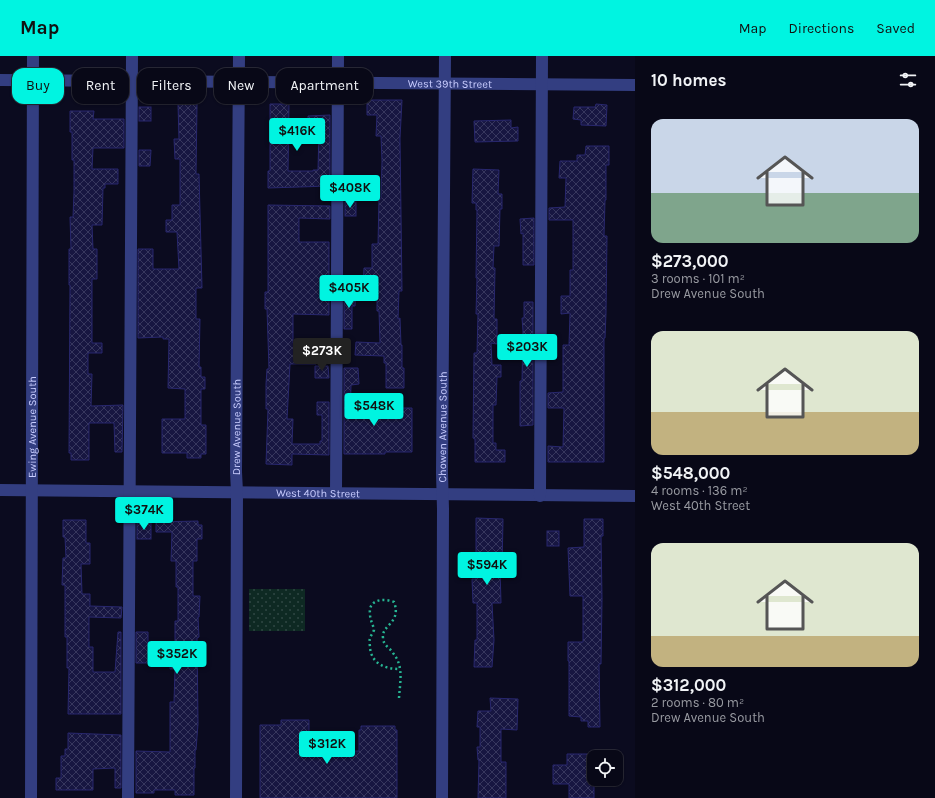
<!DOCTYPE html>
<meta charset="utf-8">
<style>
body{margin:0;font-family:Karla,sans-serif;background:#161624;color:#f1f3f6;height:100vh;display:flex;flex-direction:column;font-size:15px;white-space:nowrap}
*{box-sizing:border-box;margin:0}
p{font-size:13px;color:#989aa1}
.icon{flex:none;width:22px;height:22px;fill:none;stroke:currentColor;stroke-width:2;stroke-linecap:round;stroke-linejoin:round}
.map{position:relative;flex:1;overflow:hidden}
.sheet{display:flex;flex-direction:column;background:#080817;width:300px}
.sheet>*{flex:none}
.top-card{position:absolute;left:12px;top:12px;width:380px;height:36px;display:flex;gap:8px}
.controls{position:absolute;left:587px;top:694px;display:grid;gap:8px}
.controls a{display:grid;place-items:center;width:36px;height:36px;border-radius:8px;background:#080817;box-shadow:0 1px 3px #0004,0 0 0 1px #292936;font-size:20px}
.price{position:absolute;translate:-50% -34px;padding:0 9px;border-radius:4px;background:#00f4e1;color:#111;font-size:13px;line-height:26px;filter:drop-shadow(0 1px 2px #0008)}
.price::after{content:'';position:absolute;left:50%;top:24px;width:12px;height:9px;margin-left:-6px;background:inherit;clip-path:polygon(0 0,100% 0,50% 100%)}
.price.active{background:#222;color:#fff}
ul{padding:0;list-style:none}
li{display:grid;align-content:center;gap:8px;height:212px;padding:0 16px}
li span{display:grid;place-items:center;height:124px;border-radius:12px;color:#555}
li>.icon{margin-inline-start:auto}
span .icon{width:72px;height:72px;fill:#fffc;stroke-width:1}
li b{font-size:17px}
h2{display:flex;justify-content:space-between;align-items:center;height:48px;padding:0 16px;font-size:17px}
.pill{padding:0 14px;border-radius:12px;background:#080817;box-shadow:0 1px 3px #0004,0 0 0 1px #292936;font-size:14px;line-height:36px}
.pill.active{background:#00f4e1;color:#111}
header{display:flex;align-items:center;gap:24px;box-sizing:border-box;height:56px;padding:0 20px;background:#00f4e1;color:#111}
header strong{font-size:19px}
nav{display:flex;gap:22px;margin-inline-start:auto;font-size:14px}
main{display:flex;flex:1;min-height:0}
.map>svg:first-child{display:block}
.park{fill:url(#park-dots)}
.building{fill:url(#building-cross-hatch);stroke:#28276e}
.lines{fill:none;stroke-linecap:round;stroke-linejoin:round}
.path{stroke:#27b693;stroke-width:2.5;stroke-dasharray:2 3;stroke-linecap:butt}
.minor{stroke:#333e81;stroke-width:12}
.labels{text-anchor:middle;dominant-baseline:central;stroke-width:3;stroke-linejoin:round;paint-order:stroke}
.street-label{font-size:11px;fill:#c9cdff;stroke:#0b0b1f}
</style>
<header>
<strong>Map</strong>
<nav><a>Map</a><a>Directions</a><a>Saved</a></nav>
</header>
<main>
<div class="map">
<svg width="635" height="742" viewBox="0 0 635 742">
<defs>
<pattern id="park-dots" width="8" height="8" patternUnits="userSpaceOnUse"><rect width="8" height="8" fill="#0e2923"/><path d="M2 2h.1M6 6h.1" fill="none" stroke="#304744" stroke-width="1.8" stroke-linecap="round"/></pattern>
<pattern id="building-cross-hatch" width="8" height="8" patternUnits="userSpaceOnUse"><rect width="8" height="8" fill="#171641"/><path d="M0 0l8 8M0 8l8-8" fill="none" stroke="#37375e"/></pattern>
</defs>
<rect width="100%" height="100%" fill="#0b0b1f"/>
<!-- park -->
<rect class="park" x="249" y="533" width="56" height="42"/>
<!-- building -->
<g class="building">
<polygon points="367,44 402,44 400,82 402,235 399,235 398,263 400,262 401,289 402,289 402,312 404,312 404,332 386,332 386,307 384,307 384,300 355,299 356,286 380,287 379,255 377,255 377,234 363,234 364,212 372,212 372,188 378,188 379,143 381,143 382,105 381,80 376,80 377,59 367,59"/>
<polygon points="178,48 197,48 196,118 199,118 202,232 196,232 196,263 200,263 199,311 201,311 201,321 205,321 205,333 201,333 201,369 206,369 206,398 201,398 201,402 187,402 187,397 162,397 162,363 185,363 185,333 168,332 169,283 163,283 163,281 138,282 138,193 153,193 153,213 179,213 177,176 166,176 166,164 172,164 172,149 180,149 180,103 175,103 174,83 179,83"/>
<polygon points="270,48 289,48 288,115 313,115 313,114 318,114 319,74 308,74 308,60 330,59 330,130 268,132 268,115 270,115"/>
<polygon points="596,48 607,49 606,70 581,69 581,64 573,63 574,51 595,51"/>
<rect x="139" y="51" width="12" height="14"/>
<polygon points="70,55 94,55 93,63 124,63 124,92 93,92 92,113 118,113 118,128 105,128 105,132 103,132 102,169 92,169 93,193 97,193 97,223 92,223 92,287 102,287 102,297 88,297 88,318 92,318 91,350 123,349 122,396 115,396 114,367 89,367 89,404 71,404 71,397 69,397 70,229 69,229 69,193 71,193 70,161 73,161 74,136 74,104 72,104 72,76 70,76"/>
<polygon points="511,64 511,72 518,71 518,85 475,86 474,65"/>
<polygon points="586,90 609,90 609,109 606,109 606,144 605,144 604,180 607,180 606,257 605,282 604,282 604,406 548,406 548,390 563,391 564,352 548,352 548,337 563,336 563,289 569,289 570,257 561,258 561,240 570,240 570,214 573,214 573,164 549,164 549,152 565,151 566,122 559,122 560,105 577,105 577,99 585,99"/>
<polygon points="139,94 151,94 150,110 139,110"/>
<polygon points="473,113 499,114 498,138 502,138 502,153 500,153 499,190 494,190 493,212 495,212 494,263 497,263 497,288 491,287 492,309 501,309 501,321 497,321 496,349 493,349 493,387 496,387 496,394 505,394 505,406 475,406 475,383 473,382 474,297 477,297 478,258 476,258 477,222 476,222 477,154 476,154 476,147 472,147"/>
<rect x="345" y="146" width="11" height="14"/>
<polygon points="268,149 330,150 330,163 299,162 299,186 329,186 329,259 293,258 293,287 295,287 295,289 317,289 316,308 290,308 287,363 293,363 292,388 320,388 320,385 322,385 322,359 317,359 317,346 329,346 329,399 292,398 292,409 266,408 268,353 266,353 266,328 267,313 269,313 267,253 265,253 265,236 268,236"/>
<polygon points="534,162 534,209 523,209 523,177 521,178 520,163"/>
<polygon points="344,235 356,236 355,250 352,250 352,273 344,273"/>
<polygon points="524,246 533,246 533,369 520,370 520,325 522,325 523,275 522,262 524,262"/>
<polygon points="315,310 328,310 329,322 315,322"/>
<polygon points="344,312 358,312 359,328 351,329 350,362 398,363 398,352 412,352 412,396 385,396 385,398 344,398"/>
<polygon points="476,462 503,463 502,513 500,513 501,547 492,547 494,584 492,611 474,611 475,584 477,584 477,547 473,547 472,523 476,523"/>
<polygon points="584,463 603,463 603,480 601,480 602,543 601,608 599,608 600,671 588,671 588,665 581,665 581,661 569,660 569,605 568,605 568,586 583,586 583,540 570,540 568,492 584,491"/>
<polygon points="63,464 86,464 86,487 90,487 90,508 81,508 82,538 90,538 90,550 122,551 121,562 89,561 89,591 93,591 93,616 115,616 118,576 121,576 121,658 68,658 69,612 67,612 67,581 65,581 65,529 62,529 63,502 66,502 65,481 63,481"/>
<polygon points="198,465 198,469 202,469 202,483 197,483 197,505 193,505 193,540 200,540 199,561 198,561 199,581 197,582 198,668 196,694 195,694 195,712 194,712 194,739 175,739 175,734 154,734 154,737 136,737 136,695 170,696 170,646 174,646 175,613 170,613 170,607 136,607 136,576 148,576 148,591 151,591 151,592 175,592 175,565 178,565 178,531 176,531 176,505 171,505 172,476 156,476 156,466"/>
<rect x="137" y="467" width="14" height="16"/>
<rect x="547" y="475" width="12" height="15"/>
<polygon points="490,642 518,643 517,674 501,673 501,706 506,706 506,742 478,742 479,704 478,704 477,691 480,691 480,671 477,671 478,655 491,655"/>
<polygon points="281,664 309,664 309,695 359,695 359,674 361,674 361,670 395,670 395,674 397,674 397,742 260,742 260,669 281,669"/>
<polygon points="68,677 121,679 121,732 115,732 115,712 93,713 93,734 56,734 56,722 61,722 61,700 65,700 65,693 68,693"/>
<polygon points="567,698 594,698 594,742 569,742 569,728 553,728 553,709 567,709"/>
</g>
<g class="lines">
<!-- path -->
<path class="path" d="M399,642C400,626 404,610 393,597C390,592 383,589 383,582C381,569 402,567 394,546C384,542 368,543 370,558C370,564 373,568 374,574C373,577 371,579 370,582C369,585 370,589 370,592C372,608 385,613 400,613"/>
<!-- minor -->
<g class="minor">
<path id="s1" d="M0,24L635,29"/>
<path id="s2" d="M0,434L635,440"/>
<polyline points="336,437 338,0"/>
<polyline points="540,440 542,0"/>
<path id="s3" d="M31,742L33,0"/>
<polyline points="128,742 132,0"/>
<path id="s4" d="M236,742L237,436L236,416L239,0"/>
<path id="s5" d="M442,742L443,453L442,417L445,0"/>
</g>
</g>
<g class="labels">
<!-- street labels -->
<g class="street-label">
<text stroke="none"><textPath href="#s1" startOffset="450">West 39th Street</textPath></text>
<text stroke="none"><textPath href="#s3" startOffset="371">Ewing Avenue South</textPath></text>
<text stroke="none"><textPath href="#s4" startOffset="371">Drew Avenue South</textPath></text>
<text stroke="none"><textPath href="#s5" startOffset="371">Chowen Avenue South</textPath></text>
<text stroke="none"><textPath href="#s2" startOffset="318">West 40th Street</textPath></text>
</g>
</g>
</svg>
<div class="controls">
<a><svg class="icon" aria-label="locate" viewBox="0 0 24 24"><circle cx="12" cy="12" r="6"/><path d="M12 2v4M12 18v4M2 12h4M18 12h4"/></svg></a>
</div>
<b class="price" style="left:297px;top:96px">$416K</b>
<b class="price" style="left:350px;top:153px">$408K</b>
<b class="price" style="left:349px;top:253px">$405K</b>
<b class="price" style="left:527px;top:312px">$203K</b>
<b class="price active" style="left:322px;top:316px">$273K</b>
<b class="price" style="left:374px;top:371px">$548K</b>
<b class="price" style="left:144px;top:475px">$374K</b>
<b class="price" style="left:487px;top:530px">$594K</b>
<b class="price" style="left:177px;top:619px">$352K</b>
<b class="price" style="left:327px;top:709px">$312K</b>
<div class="top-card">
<a class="pill active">Buy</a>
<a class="pill">Rent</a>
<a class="pill">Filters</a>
<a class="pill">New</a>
<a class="pill">Apartment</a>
</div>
</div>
<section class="sheet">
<h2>10 homes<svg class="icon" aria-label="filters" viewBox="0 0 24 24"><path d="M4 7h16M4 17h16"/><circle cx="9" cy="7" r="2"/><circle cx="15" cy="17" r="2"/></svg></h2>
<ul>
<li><span style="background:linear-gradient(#c9d6e8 60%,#7fa58c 0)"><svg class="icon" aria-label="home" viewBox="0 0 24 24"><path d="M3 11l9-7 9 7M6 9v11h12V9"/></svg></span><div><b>$273,000</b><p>3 rooms · 101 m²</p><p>Drew Avenue South</p></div></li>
<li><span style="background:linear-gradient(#dfe7d0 65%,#c2b280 0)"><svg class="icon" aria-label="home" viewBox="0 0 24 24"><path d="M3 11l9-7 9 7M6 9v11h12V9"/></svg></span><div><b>$548,000</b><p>4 rooms · 136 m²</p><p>West 40th Street</p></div></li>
<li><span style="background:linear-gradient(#dfe7d0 75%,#c2b280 0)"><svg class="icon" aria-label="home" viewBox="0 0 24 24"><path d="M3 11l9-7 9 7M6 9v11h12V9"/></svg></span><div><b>$312,000</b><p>2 rooms · 80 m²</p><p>Drew Avenue South</p></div></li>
</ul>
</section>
</main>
